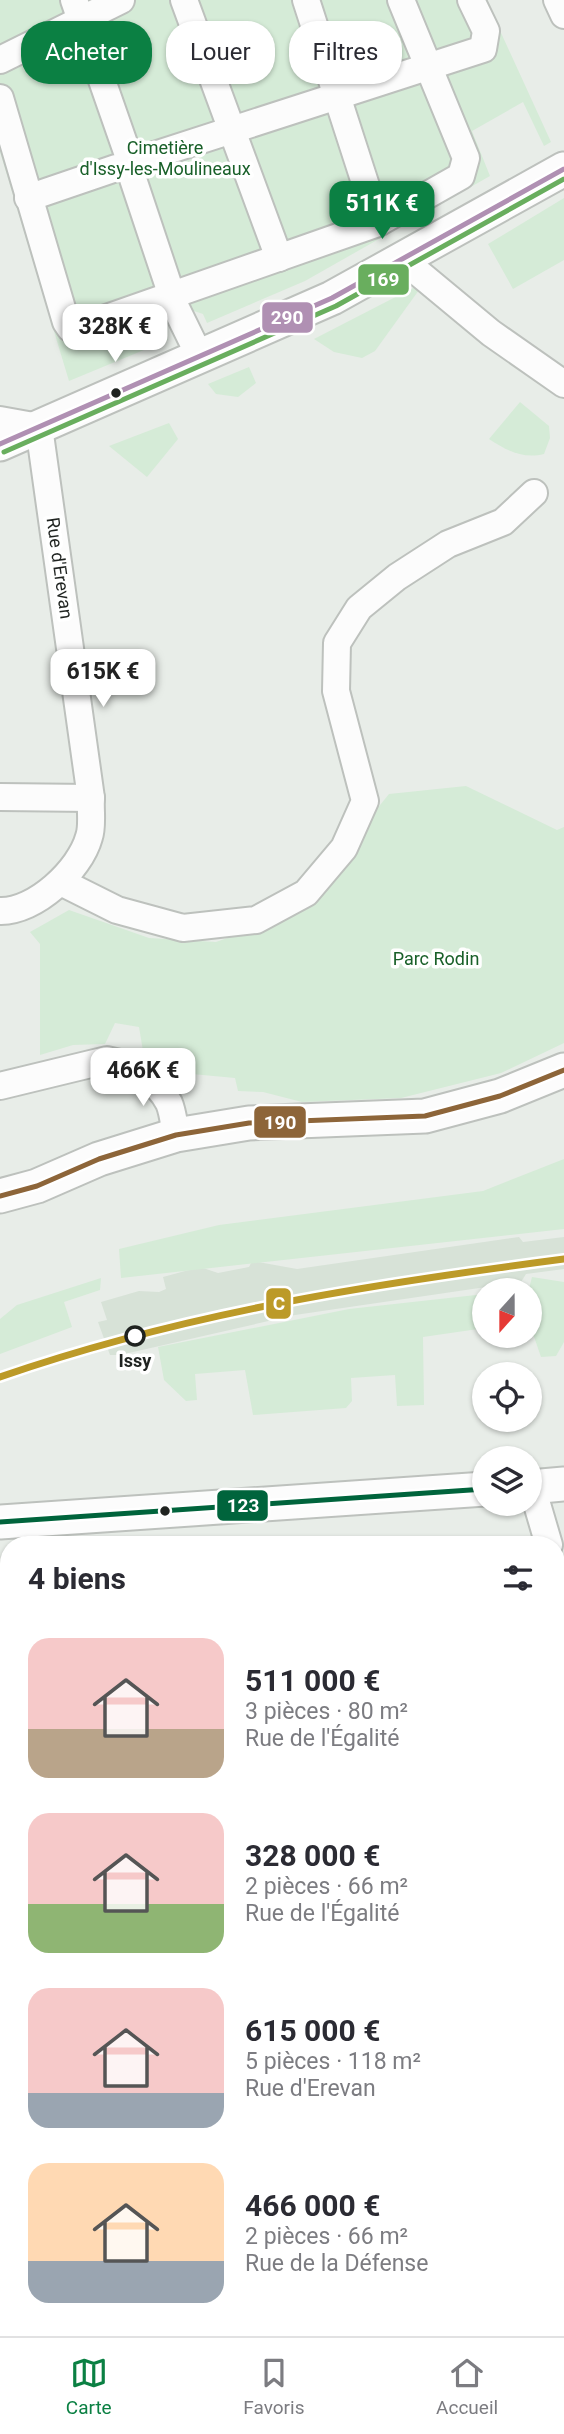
<!DOCTYPE html>
<html lang="fr">
<meta charset="utf-8">
<style>
body{margin:0;font-family:Roboto,sans-serif;background:#f2f2f3;color:#2b2b33;height:100vh;display:flex;flex-direction:column;font-size:26px;white-space:nowrap}
*{box-sizing:border-box;margin:0}
p{font-size:23px;color:#7c7c81}
.icon{flex:none;width:38px;height:38px;fill:none;stroke:currentColor;stroke-width:2;stroke-linecap:round;stroke-linejoin:round}
.map{position:relative;flex:1;overflow:hidden}
.sheet{position:absolute;left:0px;top:1536px;width:565px;height:800px;display:flex;flex-direction:column;background:#fff;border-radius:28px 28px 0 0;box-shadow:0 2px 5px #0004}
.sheet>*{flex:none}
.guide{position:absolute;left:21px;top:21px;width:523px;height:63px;display:flex;gap:14px}
.needle{width:46px;rotate:201deg}
.controls{position:absolute;left:472px;top:1278px;display:grid;gap:14px}
.controls a{display:grid;place-items:center;width:70px;height:70px;border-radius:50%;background:#fff;box-shadow:0 2px 5px #0004;font-size:35px}
.price{position:absolute;translate:-50% -60px;padding:0 16px;border-radius:14px;background:#fff;color:#222;font-size:23px;line-height:46px;filter:drop-shadow(0 2px 4px #0008)}
.price::after{content:'';position:absolute;left:50%;top:42px;width:21px;height:16px;margin-left:-10px;background:inherit;clip-path:polygon(0 0,100% 0,50% 100%)}
.price.current{background:#0b8043;color:#fff}
ul{padding:0;list-style:none}
li{display:flex;align-items:center;gap:21px;height:175px;padding:0 28px}
li span{display:grid;place-items:center;flex:none;width:196px;height:140px;border-radius:21px;color:#555}
li>.icon{margin-inline-start:auto}
span .icon{width:84px;height:84px;fill:#fffc;stroke-width:1}
li b{font-size:30px}
h2{display:flex;justify-content:space-between;align-items:center;height:84px;padding:0 28px;font-size:30px}
.chip{padding:0 24px;border-radius:28px;background:#fff;box-shadow:0 2px 5px #0004;font-size:24px;line-height:63px}
.chip.current{background:#0b8043;color:#fff}
.tabs{display:flex;justify-content:space-around;align-items:center;height:98px;border-top:2px solid #e1e1e2;background:#fff;font-size:19px;color:#7c7c81}
.tabs a{display:grid;justify-items:center;gap:4px}
.tabs .current{color:#0b8043}
.map>svg:first-child{display:block}
.built{fill:#d7e2d7}
.green{fill:#d5ebd7}
.lines{fill:none;stroke-linecap:round;stroke-linejoin:round}
.minor-casing{stroke:#bdc1bd;stroke-width:30}
.major-casing{stroke:#bdc1bd;stroke-width:37}
.minor{stroke:#fcfcfc;stroke-width:26}
.major{stroke:#fcfcfc;stroke-width:33}
.bus-1-casing{stroke:#fff;stroke-width:10}
.bus-2-casing{stroke:#fff;stroke-width:10}
.bus-3-casing{stroke:#fff;stroke-width:10}
.bus-4-casing{stroke:#fff;stroke-width:10}
.bus-1{stroke:#b090b3;stroke-width:5}
.bus-2{stroke:#69ae5e;stroke-width:5}
.bus-3{stroke:#8d6539;stroke-width:5}
.bus-4{stroke:#00643c;stroke-width:5}
.rail-1-casing{stroke:#fff;stroke-width:12}
.rail-1{stroke:#bc9a28;stroke-width:7}
.bus-dot{fill:#1f2320;stroke:#fff;stroke-width:2.5}
.stop-dot{fill:#fff;stroke:#1f2320;stroke-width:3.5}
.labels{text-anchor:middle;dominant-baseline:central;stroke-width:7;stroke-linejoin:round;paint-order:stroke}
.park-label{font-size:18px;fill:#196029;stroke:#fff}
.street-label{font-size:18px;fill:#1f2320;stroke:#fff}
.stop-label{font-size:18px;font-weight:bold;fill:#1f2320;stroke:#fff}
.line-badge{stroke:#fff;stroke-width:2.5}
.badge-label{font-size:19px;text-anchor:middle;font-weight:bold;fill:#fff}
</style>
<div class="map">
<svg width="564" height="2336" viewBox="0 0 564 2336">
<rect width="100%" height="100%" fill="#e8ede8"/>
<!-- built -->
<g class="built">
<polygon points="519,1237 523,1242 564,1237 564,1269 526,1274 521,1282 295,1315 120,1355 110,1355 98,1322 107,1320 101,1302 139,1291 159,1292 166,1289 163,1277 200,1267 218,1273 249,1267 252,1261 297,1269"/>
<polygon points="564,1707 564,1912 556,1908 556,1709"/>
<polygon points="8,1783 9,1783 9,1867 0,1862 0,1799"/>
<polygon points="564,1963 564,2183 556,2182 556,1972 557,1967"/>
</g>
<!-- green -->
<g class="green">
<polygon points="0,0 486,0 551,142 544,146 523,102 472,131 490,176 305,281 207,323 203,314 194,311 168,321 164,331 168,340 69,381 0,152"/>
<polygon points="564,198 564,260 513,289 488,244"/>
<polygon points="413,288 419,290 375,351 362,358 334,352 314,339"/>
<polygon points="249,367 256,383 238,397 216,394 208,384"/>
<path d="M520,402L549,426L550,438L544,454C523,459 507,451 489,439Z"/>
<polygon points="169,423 178,439 147,477 109,446"/>
<polygon points="466,786 557,830 564,827 564,1043 501,1073 401,1098 302,1102 263,1092 238,1091 235,1078 181,1073 177,1085 144,1057 139,1027 115,1023 105,1044 73,1045 40,1055 40,944 30,932 69,910 149,938 216,942 304,911 354,855 376,810 389,794"/>
<polygon points="564,1159 564,1229 121,1278 119,1249 219,1225 483,1191"/>
<polygon points="532,1277 564,1282 564,1342 556,1356 541,1357 530,1325 530,1290 525,1290 529,1289"/>
<polygon points="101,1278 100,1290 64,1302 72,1327 0,1354 0,1319 17,1305"/>
<polygon points="485,1294 485,1328 423,1337 424,1405 397,1406 395,1375 351,1378 352,1401 346,1408 253,1415 245,1370 195,1374 197,1400 186,1401 164,1380 158,1347 349,1309"/>
</g>
<g class="lines">
<!-- minor casing -->
<g class="minor-casing">
<g id="minor">
<polyline points="74,0 127,152"/>
<polyline points="184,0 279,258"/>
<polyline points="306,0 378,223"/>
<polyline points="557,0 564,15"/>
<polyline points="0,60 121,0"/>
<polyline points="0,98 66,322 70,328 78,328 378,223 461,176 466,158 401,0"/>
<polyline points="142,159 483,49 486,31 471,0"/>
<polyline points="133,179 176,308 200,357"/>
<polyline points="28,198 116,168"/>
<polyline points="403,260 491,333 564,384"/>
<path d="M0,420L39,427L91,798C90,810 93,826 89,837C80,870 35,912 0,911"/>
<polyline points="0,797 91,798"/>
<polyline points="63,883 117,910 183,928 256,920 306,893 344,848 365,801 336,691 337,643 359,608 397,577 448,544 503,522 534,493"/>
<path d="M0,1086L107,1060C130,1064 158,1081 169,1103C173,1112 174,1125 176,1135"/>
<polyline points="532,1487 549,1545"/>
<polyline points="556,1570 564,1596"/>
<polyline points="0,2153 9,2130"/>
<polyline points="0,2197 9,2199"/>
<polyline points="556,2300 564,2300"/>
</g>
</g>
<!-- major casing -->
<g class="major-casing">
<g id="major">
<polyline points="0,444 332,298 564,169"/>
<polyline points="0,1196 37,1186 99,1159 176,1135 249,1123 425,1116 500,1096 564,1070"/>
<polyline points="530,1487 564,1484"/>
<polyline points="0,1522 485,1489"/>
<polyline points="0,1652 9,1656"/>
<polyline points="556,1930 564,1933"/>
</g>
</g>
<!-- minor -->
<use href="#minor" class="minor"/>
<!-- major -->
<use href="#major" class="major"/>
<!-- bus-1 casing -->
<g class="bus-1-casing">
<polyline id="bus-1" points="0,444 332,298 564,169"/>
</g>
<!-- bus-2 casing -->
<g class="bus-2-casing">
<polyline id="bus-2" points="4,452 336,306 564,179"/>
</g>
<!-- bus-3 casing -->
<g class="bus-3-casing">
<polyline id="bus-3" points="0,1196 37,1186 99,1159 176,1135 249,1123 425,1116 500,1096 564,1070"/>
</g>
<!-- bus-4 casing -->
<g class="bus-4-casing">
<polyline id="bus-4" points="0,1522 485,1489"/>
</g>
<!-- bus-1 -->
<use href="#bus-1" class="bus-1"/>
<!-- bus-2 -->
<use href="#bus-2" class="bus-2"/>
<!-- bus-3 -->
<use href="#bus-3" class="bus-3"/>
<!-- bus-4 -->
<use href="#bus-4" class="bus-4"/>
<!-- rail-1 casing -->
<g class="rail-1-casing">
<path id="rail-1" d="M0,1377C184,1313 372,1284 564,1259"/>
</g>
<!-- rail-1 -->
<use href="#rail-1" class="rail-1"/>
</g>
<!-- markers -->
<g class="bus-dot">
<circle cx="116" cy="393" r="6"/>
<circle cx="165" cy="1511" r="6"/>
</g>
<circle class="stop-dot" cx="135" cy="1336" r="9"/>
<g class="labels">
<!-- park labels -->
<g class="park-label">
<text x="165" y="147">Cimetière<tspan x="165" dy="21">d'Issy-les-Moulineaux</tspan></text>
<text x="436" y="958">Parc Rodin</text>
</g>
<!-- street labels -->
<g class="street-label">
<text transform="translate(60 568) rotate(82)">Rue d'Erevan</text>
</g>
<!-- stop labels -->
<g class="stop-label">
<text x="135" y="1360">Issy</text>
</g>
</g>
<g class="line-badge">
<rect x="357" y="263" width="53" height="33" rx="7" fill="#69ae5e"/>
<rect x="261" y="301" width="53" height="33" rx="7" fill="#b090b3"/>
<rect x="253" y="1105" width="54" height="34" rx="7" fill="#8d6539"/>
<rect x="265" y="1287" width="27" height="33" rx="7" fill="#bc9a28"/>
<rect x="216" y="1489" width="53" height="33" rx="7" fill="#00643c"/>
</g>
<g class="badge-label">
<text x="383" y="286">169</text>
<text x="287" y="324">290</text>
<text x="280" y="1129">190</text>
<text x="279" y="1310">C</text>
<text x="243" y="1512">123</text>
</g>
</svg>
<div class="controls">
<a><svg class="needle" viewBox="-14 -14 28 28"><path d="M0-13l5 13h-10z" fill="#e53935"/><path d="M0 13l5-13h-10z" fill="#7c7c81"/></svg></a>
<a><svg class="icon" aria-label="locate" viewBox="0 0 24 24"><circle cx="12" cy="12" r="6"/><path d="M12 2v4M12 18v4M2 12h4M18 12h4"/></svg></a>
<a><svg class="icon" aria-label="layers" viewBox="0 0 24 24"><path d="M12 4l9 5-9 5-9-5zM3 14l9 5 9-5"/></svg></a>
</div>
<b class="price current" style="left:382px;top:241px">511K €</b>
<b class="price" style="left:115px;top:364px">328K €</b>
<b class="price" style="left:103px;top:709px">615K €</b>
<b class="price" style="left:143px;top:1108px">466K €</b>
<div class="guide">
<a class="chip current">Acheter</a>
<a class="chip">Louer</a>
<a class="chip">Filtres</a>
</div>
<section class="sheet">
<h2>4 biens<svg class="icon" aria-label="filters" viewBox="0 0 24 24"><path d="M4 7h16M4 17h16"/><circle cx="9" cy="7" r="2"/><circle cx="15" cy="17" r="2"/></svg></h2>
<ul>
<li><span style="background:linear-gradient(#f6c9c9 65%,#b9a48a 0)"><svg class="icon" aria-label="home" viewBox="0 0 24 24"><path d="M3 11l9-7 9 7M6 9v11h12V9"/></svg></span><div><b>511 000 €</b><p>3 pièces · 80 m²</p><p>Rue de l'Égalité</p></div></li>
<li><span style="background:linear-gradient(#f6c9c9 65%,#8fb573 0)"><svg class="icon" aria-label="home" viewBox="0 0 24 24"><path d="M3 11l9-7 9 7M6 9v11h12V9"/></svg></span><div><b>328 000 €</b><p>2 pièces · 66 m²</p><p>Rue de l'Égalité</p></div></li>
<li><span style="background:linear-gradient(#f6c9c9 75%,#9aa5b1 0)"><svg class="icon" aria-label="home" viewBox="0 0 24 24"><path d="M3 11l9-7 9 7M6 9v11h12V9"/></svg></span><div><b>615 000 €</b><p>5 pièces · 118 m²</p><p>Rue d'Erevan</p></div></li>
<li><span style="background:linear-gradient(#ffd9b3 70%,#9aa5b1 0)"><svg class="icon" aria-label="home" viewBox="0 0 24 24"><path d="M3 11l9-7 9 7M6 9v11h12V9"/></svg></span><div><b>466 000 €</b><p>2 pièces · 66 m²</p><p>Rue de la Défense</p></div></li>
</ul>
</section>
</div>
<nav class="tabs">
<a class="current"><svg class="icon" aria-label="map" viewBox="0 0 24 24"><path d="M3 6l6-2 6 2 6-2v14l-6 2-6-2-6 2zM9 4v14M15 6v14"/></svg>Carte</a>
<a><svg class="icon" aria-label="saved" viewBox="0 0 24 24"><path d="M7 4h10v16l-5-4-5 4z"/></svg>Favoris</a>
<a><svg class="icon" aria-label="home" viewBox="0 0 24 24"><path d="M3 11l9-7 9 7M6 9v11h12V9"/></svg>Accueil</a>
</nav>
